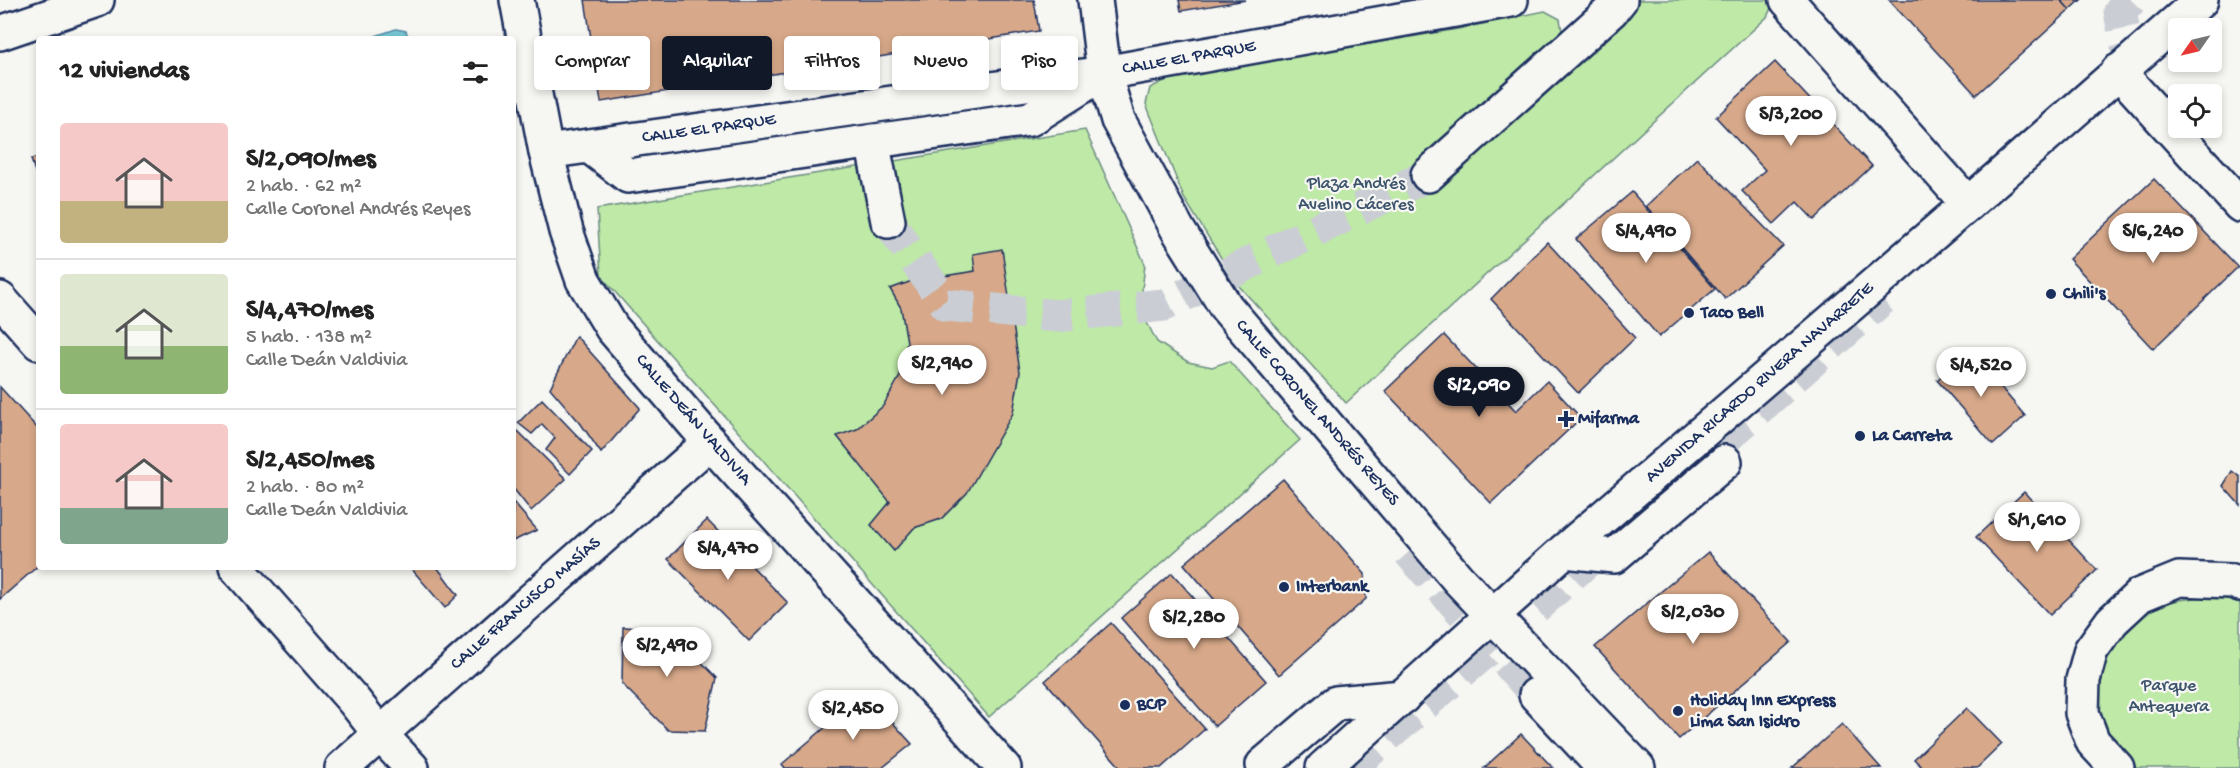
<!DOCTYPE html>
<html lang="es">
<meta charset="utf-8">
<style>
body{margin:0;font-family:"Gochi Hand",sans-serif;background:#f2f2f2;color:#222;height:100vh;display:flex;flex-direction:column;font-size:22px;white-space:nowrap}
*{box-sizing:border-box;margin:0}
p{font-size:20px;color:#767676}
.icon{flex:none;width:33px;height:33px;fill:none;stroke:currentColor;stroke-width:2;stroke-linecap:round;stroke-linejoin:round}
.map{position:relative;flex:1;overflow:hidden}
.panel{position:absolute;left:36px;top:36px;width:480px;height:534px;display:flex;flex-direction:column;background:#fff;border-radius:6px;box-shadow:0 3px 9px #0003}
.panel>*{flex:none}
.hud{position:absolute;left:534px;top:36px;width:570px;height:54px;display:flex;gap:12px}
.needle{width:39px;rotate:236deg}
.buttons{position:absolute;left:2168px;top:18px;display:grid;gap:12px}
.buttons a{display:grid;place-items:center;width:54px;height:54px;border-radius:6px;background:#fff;box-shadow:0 3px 9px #0003;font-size:30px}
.price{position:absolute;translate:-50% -51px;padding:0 14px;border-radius:21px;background:#fff;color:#222;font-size:20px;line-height:39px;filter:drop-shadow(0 2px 3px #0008)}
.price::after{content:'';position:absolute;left:50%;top:36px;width:18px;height:14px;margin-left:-9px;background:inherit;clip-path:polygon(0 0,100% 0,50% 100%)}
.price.on{background:#111827;color:#fff}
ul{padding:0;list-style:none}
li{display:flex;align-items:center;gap:18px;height:150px;padding:0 24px}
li+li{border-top:2px solid #e0e0e0}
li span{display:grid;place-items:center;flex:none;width:168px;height:120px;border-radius:6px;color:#555}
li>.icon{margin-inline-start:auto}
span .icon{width:72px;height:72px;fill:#fffc;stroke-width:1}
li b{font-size:26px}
h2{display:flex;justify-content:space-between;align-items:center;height:72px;padding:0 24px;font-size:26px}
.chip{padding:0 21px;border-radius:6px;background:#fff;box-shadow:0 3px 9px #0003;font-size:21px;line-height:54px}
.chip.on{background:#111827;color:#fff}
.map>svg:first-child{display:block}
.green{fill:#bee9a6;stroke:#6c8c82;stroke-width:1.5}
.water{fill:#78c6d4;stroke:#538aa5;stroke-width:1.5}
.building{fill:#d7a889;stroke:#1b2f5e;stroke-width:1.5}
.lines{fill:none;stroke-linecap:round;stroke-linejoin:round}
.minor-tunnel{stroke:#caced4;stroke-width:33;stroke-dasharray:33 16;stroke-linecap:butt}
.minor-casing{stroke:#1b2f5e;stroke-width:38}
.minor{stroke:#f6f6f2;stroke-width:33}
.poi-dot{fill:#1b2f5e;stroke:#f6f6f2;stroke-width:2}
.labels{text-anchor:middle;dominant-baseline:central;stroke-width:4.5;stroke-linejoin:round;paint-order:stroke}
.street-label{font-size:18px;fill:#1b2f5e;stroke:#f6f6f2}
.park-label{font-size:18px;fill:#3c546c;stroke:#f6f6f2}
.poi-label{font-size:18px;font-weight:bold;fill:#1b2f5e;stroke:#f6f6f2;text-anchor:start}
</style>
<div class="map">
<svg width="2240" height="768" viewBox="0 0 2240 768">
<rect width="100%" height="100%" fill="#f6f6f2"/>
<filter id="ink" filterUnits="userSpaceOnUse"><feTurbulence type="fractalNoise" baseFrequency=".0167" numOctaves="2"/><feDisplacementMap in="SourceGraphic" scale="12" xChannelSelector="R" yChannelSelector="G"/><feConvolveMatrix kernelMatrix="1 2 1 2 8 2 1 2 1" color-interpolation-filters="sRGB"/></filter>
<g filter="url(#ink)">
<!-- green -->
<g class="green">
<polygon points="1639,0 1768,0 1771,8 1767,17 1346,403 1238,285 1184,198 1146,104 1150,88 1172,77 1458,29 1545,11 1560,19 1565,50 1605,28"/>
<polygon points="1085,130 1145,264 1140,309 1157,342 1188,362 1212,367 1229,361 1300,440 989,717 601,276 597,209"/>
<path d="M2218,596L2240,603V768H2135C2126,757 2111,746 2104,733C2081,690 2114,629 2155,608C2173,598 2198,598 2218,596Z"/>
</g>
<!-- water -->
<polygon class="water" points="396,29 406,31 409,39 375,39 375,36"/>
<!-- building -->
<g class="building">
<polygon points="585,0 1034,0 1039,31 601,102"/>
<polygon points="1179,0 1246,0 1181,11"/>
<polygon points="1889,0 2061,0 2070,10 1976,95"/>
<polygon points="2061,0 2081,0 2070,10"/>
<polygon points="1775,62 1872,166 1814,220 1797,202 1774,224 1742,191 1765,170 1716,117"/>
<polygon points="39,157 39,184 31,159"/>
<polygon points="1697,158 1783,246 1725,299 1646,206"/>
<polygon points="2154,179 2238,267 2153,349 2069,259"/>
<polygon points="1632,192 1715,289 1659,337 1576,239"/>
<polygon points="1547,242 1635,338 1578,393 1491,299"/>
<polygon points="1002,249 1020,372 1013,413 967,493 941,519 914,528 894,551 871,525 890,502 837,436 857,429 883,406 900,376 907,342 901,308 890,289 912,281 975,271 973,254"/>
<polygon points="1444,335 1516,411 1547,381 1581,418 1491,503 1385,391"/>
<polygon points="576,336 640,408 601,453 581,424 550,388"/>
<polygon points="1970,351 2025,416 1993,445 1937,380"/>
<polygon points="0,387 39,430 39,565 0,599"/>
<polygon points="542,399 592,451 570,474 546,450 555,438 542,424 532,434 518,423"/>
<polygon points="518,431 566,479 531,511 513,488 513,436"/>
<polygon points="2232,471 2240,477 2240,505 2223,486"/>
<polygon points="1283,479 1365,574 1366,599 1279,675 1184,564"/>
<polygon points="2024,492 2097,570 2050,615 1976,537"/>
<polygon points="513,502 537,530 513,541"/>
<polygon points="707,520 788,603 749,641 668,559"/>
<polygon points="1708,552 1791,642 1679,739 1595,647"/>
<polygon points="410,567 437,567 458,595 445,608"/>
<polygon points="1172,573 1266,681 1215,726 1121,618"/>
<polygon points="1111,623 1205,729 1161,768 1121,768 1045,681"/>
<polygon points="623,627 669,629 717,678 705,731 668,730 622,684"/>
<polygon points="866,693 912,744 882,768 785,768 782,764"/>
<polygon points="1967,708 2002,744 1977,768 1923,768 1914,759"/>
<polygon points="1842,724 1881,768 1792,768"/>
<polygon points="1521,734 1553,768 1484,768"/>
</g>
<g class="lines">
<!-- minor-tunnel -->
<g class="minor-tunnel">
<polyline points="2131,0 2120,12 2133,76"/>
<polyline points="888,221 946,305 1057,316 1164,305 1428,175"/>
<polyline points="1647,508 1882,299"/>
<polyline points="1409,552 1536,695"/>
<polyline points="1350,768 1491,647 1611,540"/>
</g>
<!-- minor casing -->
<g class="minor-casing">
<g id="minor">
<polyline points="517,0 546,152 566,231 583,280 612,328 710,442 1004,768"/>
<polyline points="1095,0 1104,73 1118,120 1178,230 1226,307 1458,579 1638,768"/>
<polyline points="1787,0 1968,204"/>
<polyline points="0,33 97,0"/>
<polyline points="2118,71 2240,205"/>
<polyline points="872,141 888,221"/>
<polyline points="589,146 628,176 1030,119 1092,80"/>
<polyline points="546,152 1104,73 1511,0"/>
<polyline points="1428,175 1612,10 1620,0"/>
<polyline points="0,299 39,343"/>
<polyline points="1564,551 1614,556 1725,462"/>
<polyline points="236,567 354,701 380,734 412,768"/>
<polyline points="1536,695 1604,768"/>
<polyline points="1263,765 1336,703 1403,697"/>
<polyline points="342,768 710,442"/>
<polyline points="1323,768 1564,551 1968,204 2201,0"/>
<polyline points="2117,768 2093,742 2082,713 2083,680 2091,650 2112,621 2140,595 2179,579 2232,581 2240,584"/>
</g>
</g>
<!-- minor -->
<use href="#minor" class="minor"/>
</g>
</g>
<!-- markers -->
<g class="poi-dot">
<circle cx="2051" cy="294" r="6"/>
<circle cx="1689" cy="313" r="6"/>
<path d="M1563 410h6v6h6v6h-6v6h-6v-6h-6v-6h6z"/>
<circle cx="1860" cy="436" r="6"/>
<circle cx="1284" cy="587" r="6"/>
<circle cx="1125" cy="705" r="6"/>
<circle cx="1678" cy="711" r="6"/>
</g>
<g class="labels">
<!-- street labels -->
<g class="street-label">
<text transform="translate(1189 58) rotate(-10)">CALLE EL PARQUE</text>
<text transform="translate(709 129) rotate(-8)">CALLE EL PARQUE</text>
<text transform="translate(1760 383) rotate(-41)">AVENIDA RICARDO RIVERA NAVARRETE</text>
<text transform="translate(1317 413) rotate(49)">CALLE CORONEL ANDRÉS REYES</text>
<text transform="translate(693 420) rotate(49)">CALLE DEÁN VALDIVIA</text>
<text transform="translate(526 604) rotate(-41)">CALLE FRANCISCO MASÍAS</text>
</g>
<!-- park labels -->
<g class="park-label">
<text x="1356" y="184">Plaza Andrés<tspan x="1356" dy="21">Avelino Cáceres</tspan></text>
<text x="2169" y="686">Parque<tspan x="2169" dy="21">Antequera</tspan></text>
</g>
<!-- poi labels -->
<g class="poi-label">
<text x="2063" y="294">Chili's</text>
<text x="1701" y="313">Taco Bell</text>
<text x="1578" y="419">Mifarma</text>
<text x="1872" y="436">La Carreta</text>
<text x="1296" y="587">Interbank</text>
<text x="1690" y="701">Holiday Inn Express<tspan x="1690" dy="21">Lima San Isidro</tspan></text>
<text x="1137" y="705">BCP</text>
</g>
</g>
</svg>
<div class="buttons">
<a><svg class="needle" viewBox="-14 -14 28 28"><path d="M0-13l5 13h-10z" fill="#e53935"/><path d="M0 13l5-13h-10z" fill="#767676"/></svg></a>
<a><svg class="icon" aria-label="locate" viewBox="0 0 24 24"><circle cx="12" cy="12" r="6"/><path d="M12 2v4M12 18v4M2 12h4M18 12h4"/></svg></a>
</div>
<b class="price" style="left:1791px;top:147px">S/3,200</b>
<b class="price" style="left:1646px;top:264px">S/4,490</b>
<b class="price" style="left:2153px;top:264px">S/6,240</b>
<b class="price" style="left:942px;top:396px">S/2,940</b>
<b class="price" style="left:1981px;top:398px">S/4,520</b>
<b class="price on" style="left:1479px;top:418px">S/2,090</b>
<b class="price" style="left:2037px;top:553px">S/1,610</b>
<b class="price" style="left:728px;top:581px">S/4,470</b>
<b class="price" style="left:1693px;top:645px">S/2,030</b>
<b class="price" style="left:1194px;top:650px">S/2,280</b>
<b class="price" style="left:667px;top:678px">S/2,490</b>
<b class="price" style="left:853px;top:741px">S/2,450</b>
<div class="hud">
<a class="chip">Comprar</a>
<a class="chip on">Alquilar</a>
<a class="chip">Filtros</a>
<a class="chip">Nuevo</a>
<a class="chip">Piso</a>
</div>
<section class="panel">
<h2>12 viviendas<svg class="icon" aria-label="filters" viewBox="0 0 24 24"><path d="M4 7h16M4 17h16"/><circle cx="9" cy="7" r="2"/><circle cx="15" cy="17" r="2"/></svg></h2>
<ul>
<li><span style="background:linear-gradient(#f6c9c9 65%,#c2b280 0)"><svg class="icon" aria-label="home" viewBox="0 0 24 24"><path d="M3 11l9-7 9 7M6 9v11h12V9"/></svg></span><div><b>S/2,090/mes</b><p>2 hab. · 62 m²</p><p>Calle Coronel Andrés Reyes</p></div></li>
<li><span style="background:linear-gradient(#dfe7d0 60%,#8fb573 0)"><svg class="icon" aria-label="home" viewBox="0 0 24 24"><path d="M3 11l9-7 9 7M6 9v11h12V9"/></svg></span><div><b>S/4,470/mes</b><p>5 hab. · 138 m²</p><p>Calle Deán Valdivia</p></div></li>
<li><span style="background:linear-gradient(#f6c9c9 70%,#7fa58c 0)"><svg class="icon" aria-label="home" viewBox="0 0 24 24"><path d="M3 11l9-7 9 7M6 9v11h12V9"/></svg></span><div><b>S/2,450/mes</b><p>2 hab. · 80 m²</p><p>Calle Deán Valdivia</p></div></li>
</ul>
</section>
</div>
